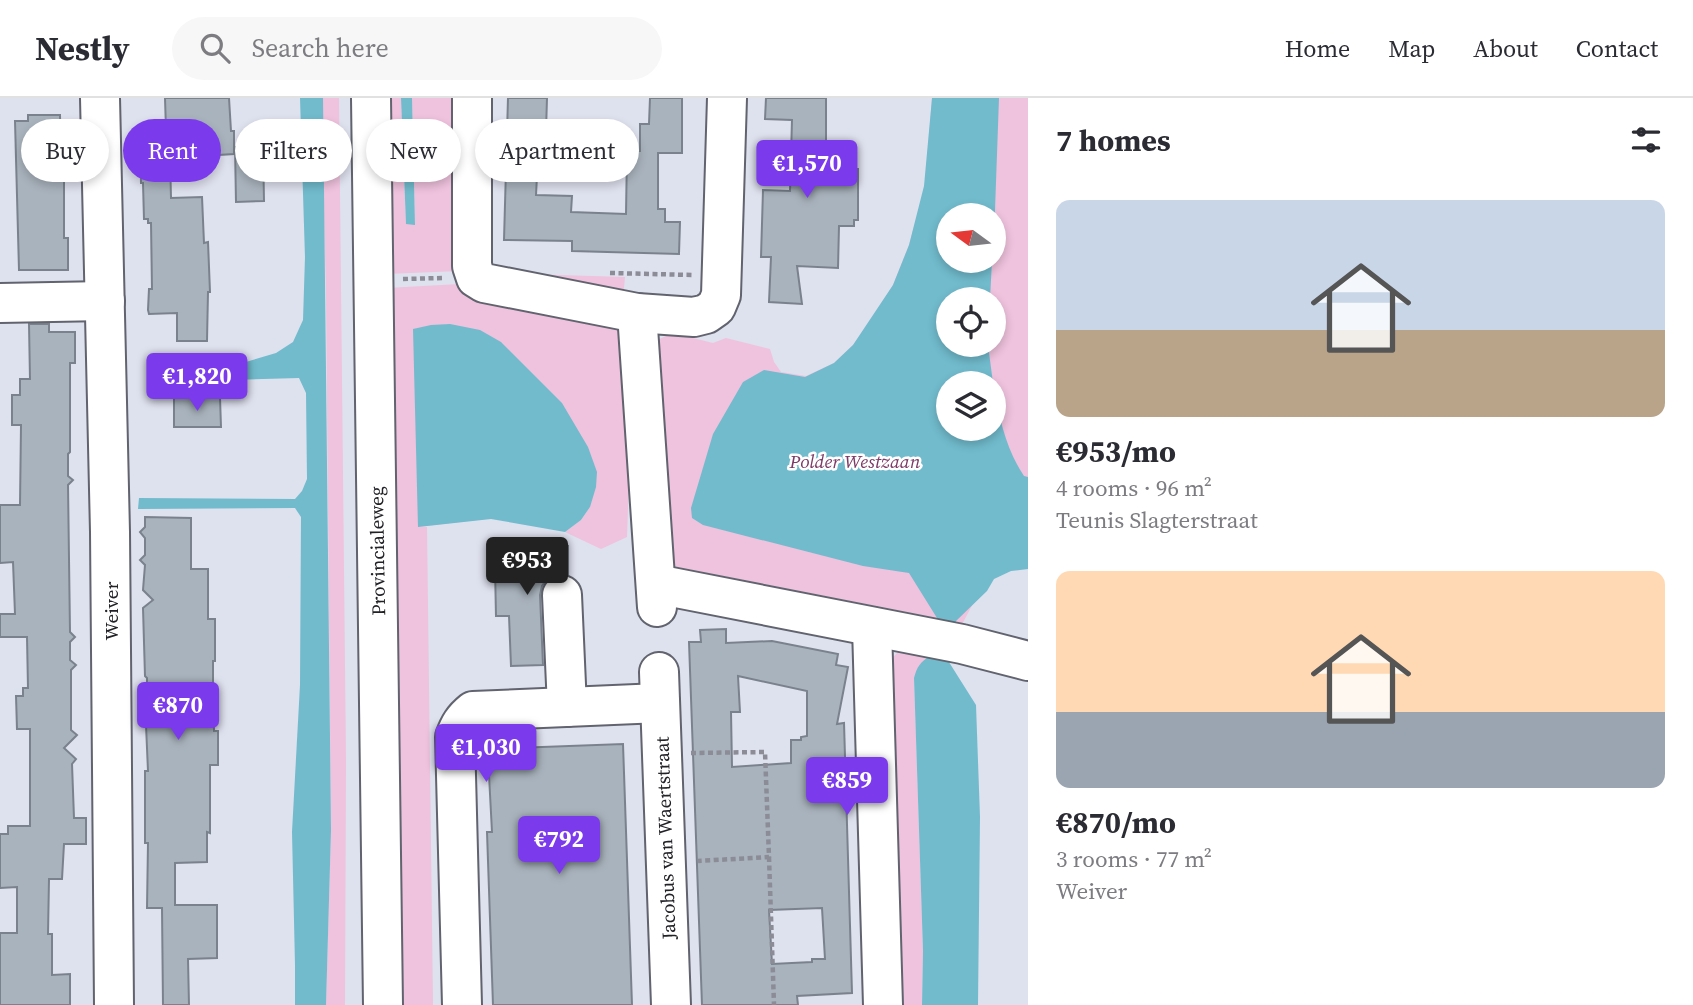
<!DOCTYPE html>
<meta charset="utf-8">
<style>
body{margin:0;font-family:"Source Serif 4",serif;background:#f7f7f7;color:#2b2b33;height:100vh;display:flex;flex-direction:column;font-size:26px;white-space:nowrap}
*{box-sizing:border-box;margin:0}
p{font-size:23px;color:#7c7c81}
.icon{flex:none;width:38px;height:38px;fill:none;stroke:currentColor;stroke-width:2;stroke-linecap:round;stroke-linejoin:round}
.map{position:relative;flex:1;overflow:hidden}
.panel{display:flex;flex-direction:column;background:#fff;width:665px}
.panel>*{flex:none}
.hud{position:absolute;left:21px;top:21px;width:665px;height:63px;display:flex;gap:14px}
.needle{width:46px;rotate:285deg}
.fabs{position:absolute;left:936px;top:105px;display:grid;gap:14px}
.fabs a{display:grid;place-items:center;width:70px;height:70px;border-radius:50%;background:#fff;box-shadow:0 4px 10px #0003;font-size:35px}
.price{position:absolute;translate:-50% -60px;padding:0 16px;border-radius:7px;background:#7c3aed;color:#fff;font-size:23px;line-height:46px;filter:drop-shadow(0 2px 4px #0008)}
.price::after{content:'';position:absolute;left:50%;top:42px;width:21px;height:16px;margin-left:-10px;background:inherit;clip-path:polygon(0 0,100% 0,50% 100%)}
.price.active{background:#222;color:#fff}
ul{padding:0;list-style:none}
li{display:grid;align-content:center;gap:14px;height:371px;padding:0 28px}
li span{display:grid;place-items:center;height:217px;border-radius:14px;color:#555}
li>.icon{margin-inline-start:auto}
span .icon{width:126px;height:126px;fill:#fffc;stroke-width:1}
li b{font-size:30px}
h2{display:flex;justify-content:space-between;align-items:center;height:84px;padding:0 28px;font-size:30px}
.chip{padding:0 24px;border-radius:32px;background:#fff;box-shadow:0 4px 10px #0003;font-size:24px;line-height:63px}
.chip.active{background:#7c3aed;color:#fff}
header{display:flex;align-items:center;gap:42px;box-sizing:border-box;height:98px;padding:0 35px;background:#fff;border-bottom:2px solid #e1e1e2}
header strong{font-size:33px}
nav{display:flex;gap:38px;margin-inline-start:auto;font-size:24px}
.search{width:490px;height:63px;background:#f7f7f7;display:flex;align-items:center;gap:18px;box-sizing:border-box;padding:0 24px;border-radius:38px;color:#7c7c81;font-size:26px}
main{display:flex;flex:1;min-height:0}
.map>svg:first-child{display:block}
.green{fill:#efc2dd;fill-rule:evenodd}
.water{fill:#71bbcd}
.building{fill:#a9b3bd;stroke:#7a838d;stroke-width:2;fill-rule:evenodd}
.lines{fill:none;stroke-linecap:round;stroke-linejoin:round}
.minor-casing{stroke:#61636e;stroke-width:42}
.major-casing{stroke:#61636e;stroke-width:42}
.path{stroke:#8b8c96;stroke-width:4.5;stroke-dasharray:5 3.5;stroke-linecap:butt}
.minor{stroke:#fff;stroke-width:38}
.major{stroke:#fff;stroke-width:38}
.labels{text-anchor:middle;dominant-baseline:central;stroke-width:5;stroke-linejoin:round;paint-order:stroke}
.park-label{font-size:19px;font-style:italic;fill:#7c3a66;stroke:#fff}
.street-label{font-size:19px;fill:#212126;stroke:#fff}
</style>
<header>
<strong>Nestly</strong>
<div class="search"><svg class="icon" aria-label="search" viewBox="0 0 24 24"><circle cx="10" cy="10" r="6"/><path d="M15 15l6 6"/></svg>Search here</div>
<nav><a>Home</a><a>Map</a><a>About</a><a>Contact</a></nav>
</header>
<main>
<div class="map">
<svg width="1028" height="907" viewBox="0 0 1028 907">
<rect width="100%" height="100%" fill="#dee1ee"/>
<!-- green -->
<g class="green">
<polygon points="321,0 339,0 346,662 345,907 326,907 331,732 326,196"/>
<polygon points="383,0 401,0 406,126 415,126 412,0 463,0 459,173 386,176"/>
<path d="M932,0H1028V456L1000,466L976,500L960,530L933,523L932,519L677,469L671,465L657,242L673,235L713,245L726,240L770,251L774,264L781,274L806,278L834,265L853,247L870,224L893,187L909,147L925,88ZM948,117H994V163H948ZM948,201H994V247H948ZM948,285H994V331H948Z"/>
<polygon points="494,175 625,179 623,200"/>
<polygon points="460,186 617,231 633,260 627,439 601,451 565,434 581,422 590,409 418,429 427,429 433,907 398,907 387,190"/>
<polygon points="897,555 930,558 914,580 923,853 922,907 897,907 890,563"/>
</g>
<!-- water -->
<g class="water">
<polygon points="300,0 323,0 331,732 326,907 295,907 295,867 292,734 300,587 301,419 295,410 138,411 139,400 295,401 302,393 307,381 306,295 299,280 232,282 232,268 276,255 293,244 303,222 305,159"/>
<polygon points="401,0 412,0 415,127 406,126"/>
<path d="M932,0H999L994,140V117H948V163H992L990,201H948V247H988L993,285H948V331H994V291C1000,322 1006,351 1024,378L1028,379V471L1011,473L994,481L987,493L956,523L947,561L976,607L980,719L978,907H922L923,853L914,580C917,569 920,564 930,558L937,520L909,475L863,468L703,427L692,420L691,410L713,336L743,284L764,272L805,279L834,265L853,247L893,187L909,147L924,88Z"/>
<polygon points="450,226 480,232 501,244 562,305 588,349 597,374 596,389 590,409 581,422 565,434 491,421 418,429 413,231 431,227"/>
</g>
<!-- building -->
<g class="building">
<polygon points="165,0 229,0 231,33 234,33 234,56 170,60 171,100 202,99 204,145 208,144 210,194 208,194 207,243 177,243 177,215 149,216 148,212 149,191 152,191 151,125 148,125 148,121 144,121 143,85 141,85 140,32 166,32"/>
<polygon points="508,0 547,0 546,33 544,32 543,37 535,37 534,78 537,78 536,97 572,98 571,114 626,116 627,53 640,53 640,26 649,26 650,0 682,0 682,55 658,55 658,111 665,111 665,124 680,124 679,156 572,153 572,143 504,142"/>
<polygon points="766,0 826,0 826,54 854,55 854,71 858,71 858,122 854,122 854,128 839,128 838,170 797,168 802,206 769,204 771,159 761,159 763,92 790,93 792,22 765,21"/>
<polygon points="28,17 60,17 61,73 64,73 64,140 68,140 68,172 19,172 15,23 28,23"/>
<polygon points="263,48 264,103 236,104 235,49"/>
<polygon points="29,226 49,226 49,234 75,234 75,265 70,265 70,354 68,356 68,378 73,382 68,387 70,534 75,539 70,544 70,562 76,567 71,572 71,632 77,637 64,650 76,661 72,666 74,720 86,720 86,746 64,746 62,781 49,781 48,836 52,836 52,877 70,876 70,907 0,907 0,835 17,835 17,789 0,790 0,736 8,736 8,728 30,728 30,631 17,631 16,598 23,598 23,590 28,590 27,539 0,539 0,516 15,516 13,464 0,465 0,407 20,407 21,327 12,327 12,297 20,297 20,281 30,281"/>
<polygon points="174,300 220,300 221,329 174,329"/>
<polygon points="145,419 191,420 191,471 208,471 208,521 215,521 215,563 213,563 213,590 214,633 218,633 218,667 210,667 210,735 207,734 207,764 175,765 175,807 217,807 217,860 188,861 189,907 163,907 162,810 147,810 148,745 145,745 145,673 148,673 145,604 147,602 147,580 145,578 143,510 153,502 143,492 145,467 140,462 145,457 145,440 140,434 145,429"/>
<polygon points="568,448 568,477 560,475 549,478 542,488 540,497 543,567 511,568 509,518 496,518 495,470 508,470 508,449"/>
<path d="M726,531V545L772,543L838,556L836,567L848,569L837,626L844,625L852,895L797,898L798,907H702L689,544H701L700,532ZM738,578L807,593V638L801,639V642H791V665L732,669L731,614H740ZM822,810L825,861H812V864L772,866L769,812Z"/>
<polygon points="623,646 632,907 493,907 487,734 492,734 489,677 486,677 485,651"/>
</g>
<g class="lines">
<!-- minor casing -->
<g class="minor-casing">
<g id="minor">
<polyline points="100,0 110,434 114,907"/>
<polyline points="472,0 472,168 476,180 484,185 637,215 694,219 706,216 716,209 721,197 727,0"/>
<polyline points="0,205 105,203"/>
<polyline points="637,215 657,509"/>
<polyline points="656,486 962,546 1028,563"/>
<polyline points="562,497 567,609"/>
<polyline points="872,529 883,907"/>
<polyline points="659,574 671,907"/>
<path d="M462,907L455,639C459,628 463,621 473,613L660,605"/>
</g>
</g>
<!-- major casing -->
<g class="major-casing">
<polyline id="major" points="371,0 383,907"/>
</g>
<!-- path -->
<g class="path">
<polyline points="610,175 692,177"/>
<polyline points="403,181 443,180"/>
<polyline points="691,655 765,654 769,759 698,763"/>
<polyline points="769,759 774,907"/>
</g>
<!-- minor -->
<use href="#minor" class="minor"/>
<!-- major -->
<use href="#major" class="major"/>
</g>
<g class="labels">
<!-- park labels -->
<g class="park-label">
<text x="855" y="363">Polder Westzaan</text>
</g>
<!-- street labels -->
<g class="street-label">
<text transform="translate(377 453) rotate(-91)">Provincialeweg</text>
<text transform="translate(111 513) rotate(-90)">Weiver</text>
<text transform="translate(665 740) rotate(-92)">Jacobus van Waertstraat</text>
</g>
</g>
</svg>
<div class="fabs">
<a><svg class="needle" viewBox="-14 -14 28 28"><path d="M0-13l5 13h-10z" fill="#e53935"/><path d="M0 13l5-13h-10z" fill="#7c7c81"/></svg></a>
<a><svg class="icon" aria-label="locate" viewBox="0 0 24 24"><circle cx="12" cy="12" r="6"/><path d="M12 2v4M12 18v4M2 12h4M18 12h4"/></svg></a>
<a><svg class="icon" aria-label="layers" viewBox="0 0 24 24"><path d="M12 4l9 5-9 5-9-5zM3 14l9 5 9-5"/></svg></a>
</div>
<b class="price" style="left:807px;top:102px">€1,570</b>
<b class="price" style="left:197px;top:315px">€1,820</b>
<b class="price active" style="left:527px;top:499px">€953</b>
<b class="price" style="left:178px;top:644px">€870</b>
<b class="price" style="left:486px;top:686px">€1,030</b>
<b class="price" style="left:847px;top:719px">€859</b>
<b class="price" style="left:559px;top:778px">€792</b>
<div class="hud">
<a class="chip">Buy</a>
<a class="chip active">Rent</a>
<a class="chip">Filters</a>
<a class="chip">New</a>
<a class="chip">Apartment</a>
</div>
</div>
<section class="panel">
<h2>7 homes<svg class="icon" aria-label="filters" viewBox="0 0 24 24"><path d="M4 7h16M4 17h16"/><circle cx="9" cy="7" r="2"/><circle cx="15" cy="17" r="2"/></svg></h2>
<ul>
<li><span style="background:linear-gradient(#c9d6e8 60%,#b9a48a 0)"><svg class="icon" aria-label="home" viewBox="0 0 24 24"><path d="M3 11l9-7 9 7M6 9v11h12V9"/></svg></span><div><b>€953/mo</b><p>4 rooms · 96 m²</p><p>Teunis Slagterstraat</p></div></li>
<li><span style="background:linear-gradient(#ffd9b3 65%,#9aa5b1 0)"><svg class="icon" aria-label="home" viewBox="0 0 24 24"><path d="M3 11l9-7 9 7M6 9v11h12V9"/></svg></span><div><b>€870/mo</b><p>3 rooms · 77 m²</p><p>Weiver</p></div></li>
</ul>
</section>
</main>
